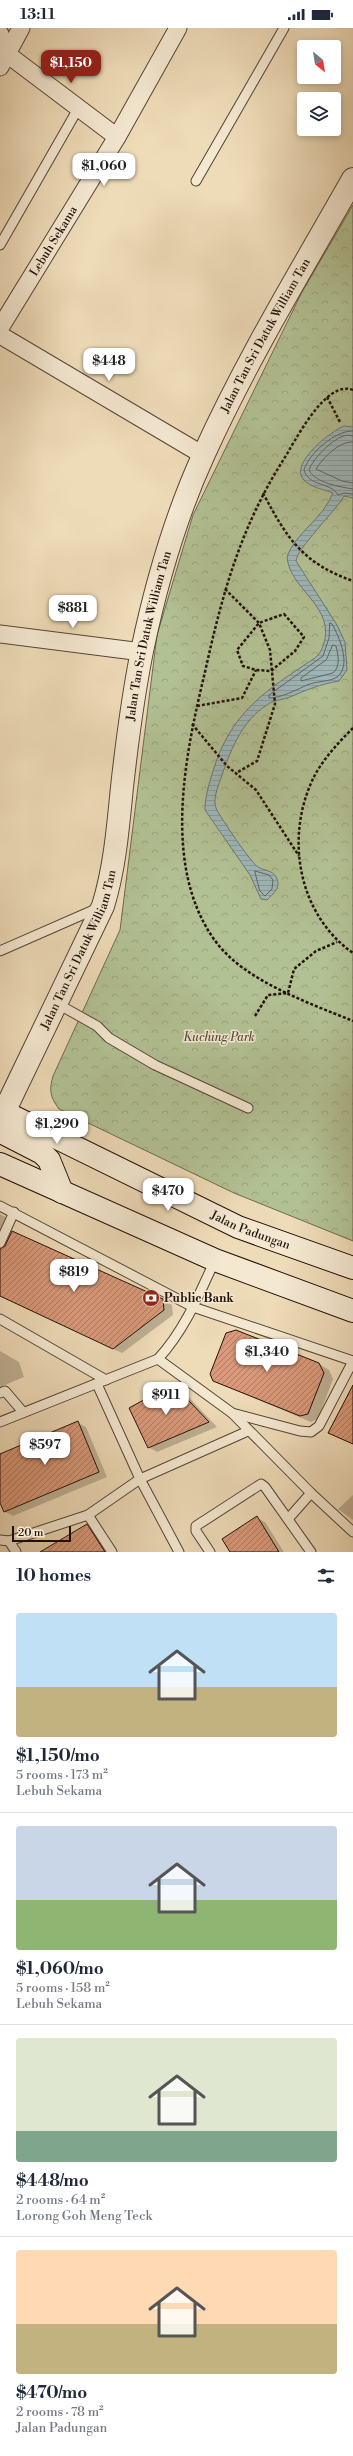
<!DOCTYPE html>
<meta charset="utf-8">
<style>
body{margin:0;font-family:"Libre Bodoni",serif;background:#f6f6f7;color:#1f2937;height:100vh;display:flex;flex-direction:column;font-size:15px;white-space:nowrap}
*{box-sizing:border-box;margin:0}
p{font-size:13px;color:#747a83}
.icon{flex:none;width:22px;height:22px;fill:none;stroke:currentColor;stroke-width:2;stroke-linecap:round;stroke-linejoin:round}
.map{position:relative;height:1524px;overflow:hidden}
.details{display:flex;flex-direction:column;background:#fff;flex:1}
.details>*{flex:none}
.needle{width:26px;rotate:150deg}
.buttons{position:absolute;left:297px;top:12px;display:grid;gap:8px}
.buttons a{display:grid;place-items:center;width:44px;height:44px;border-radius:4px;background:#fff;box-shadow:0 2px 6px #0003;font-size:20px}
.scale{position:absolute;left:12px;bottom:10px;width:59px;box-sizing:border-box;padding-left:4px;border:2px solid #241209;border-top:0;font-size:11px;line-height:14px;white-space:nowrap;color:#241209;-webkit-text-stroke:3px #f4e8d1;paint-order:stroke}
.price{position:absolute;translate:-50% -34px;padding:0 9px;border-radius:8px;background:#fff;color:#222;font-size:13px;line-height:26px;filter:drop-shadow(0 1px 2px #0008)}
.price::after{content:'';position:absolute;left:50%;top:24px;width:12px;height:9px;margin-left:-6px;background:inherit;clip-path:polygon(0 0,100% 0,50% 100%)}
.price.on{background:#8f2418;color:#fff}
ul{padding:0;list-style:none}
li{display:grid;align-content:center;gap:8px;height:212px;padding:0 16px}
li+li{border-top:1px solid #e0e1e3}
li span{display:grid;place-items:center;height:124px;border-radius:4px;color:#555}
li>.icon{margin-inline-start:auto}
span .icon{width:72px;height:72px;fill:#fffc;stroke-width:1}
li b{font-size:17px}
h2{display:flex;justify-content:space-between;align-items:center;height:48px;padding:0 16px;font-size:17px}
.status{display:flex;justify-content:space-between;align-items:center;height:28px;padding:0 20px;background:#fff;direction:ltr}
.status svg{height:11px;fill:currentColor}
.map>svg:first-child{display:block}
.park{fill:url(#park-crowns);stroke:#6b6a4e}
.water{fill:url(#water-rules);stroke:#6d7673}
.shadow{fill:#0003}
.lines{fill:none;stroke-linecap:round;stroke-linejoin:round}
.shore{stroke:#616562;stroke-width:1}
.building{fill:url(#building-hatch);stroke:#241209}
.service-casing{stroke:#564435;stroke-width:11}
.minor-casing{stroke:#564435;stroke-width:19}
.tertiary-casing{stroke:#564435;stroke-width:24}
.secondary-casing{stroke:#241209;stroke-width:24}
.path{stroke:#241209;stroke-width:2.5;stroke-dasharray:3 2;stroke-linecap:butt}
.service{stroke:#f4e8d1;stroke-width:9}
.minor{stroke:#f4e8d1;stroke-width:17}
.tertiary{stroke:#f4e8d1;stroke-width:22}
.secondary{stroke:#f4e8d1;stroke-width:22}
.labels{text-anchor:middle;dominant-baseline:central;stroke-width:3;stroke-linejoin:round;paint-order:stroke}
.street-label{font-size:12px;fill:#241209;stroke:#f4e8d1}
.park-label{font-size:12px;font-style:italic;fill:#564f3a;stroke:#f4e8d1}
.poi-label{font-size:12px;font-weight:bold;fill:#241209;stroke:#f4e8d1;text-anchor:start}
</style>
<div class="status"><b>13:11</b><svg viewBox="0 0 49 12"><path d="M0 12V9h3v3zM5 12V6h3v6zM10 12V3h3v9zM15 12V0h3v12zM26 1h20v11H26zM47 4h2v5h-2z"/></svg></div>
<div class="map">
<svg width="353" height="1524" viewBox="0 0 353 1524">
<defs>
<pattern id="park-crowns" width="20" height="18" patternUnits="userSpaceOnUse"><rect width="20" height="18" fill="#b2c194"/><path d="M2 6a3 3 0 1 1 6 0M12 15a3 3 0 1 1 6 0" fill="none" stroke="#99a57e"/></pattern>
<pattern id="water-rules" width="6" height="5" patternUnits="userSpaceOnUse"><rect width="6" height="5" fill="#9eb8ba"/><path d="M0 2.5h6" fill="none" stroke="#889d9f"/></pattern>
<pattern id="building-hatch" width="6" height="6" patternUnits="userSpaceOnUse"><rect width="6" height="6" fill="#d9997a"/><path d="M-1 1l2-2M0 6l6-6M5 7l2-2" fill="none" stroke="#b07b62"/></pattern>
</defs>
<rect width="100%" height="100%" fill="#eedbb8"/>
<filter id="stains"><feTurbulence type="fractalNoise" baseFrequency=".005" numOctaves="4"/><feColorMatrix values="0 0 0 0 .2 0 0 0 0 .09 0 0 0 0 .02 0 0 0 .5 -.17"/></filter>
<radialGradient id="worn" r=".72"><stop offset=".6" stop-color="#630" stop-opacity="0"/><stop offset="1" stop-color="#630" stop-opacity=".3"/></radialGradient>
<!-- park -->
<path class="park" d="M353,177V1213L234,1165L59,1081C50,1069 49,1062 53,1048L120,902L157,607L193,487L302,264Z"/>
<!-- water -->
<path class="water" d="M344,398L353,399V470L344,468C335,484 297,520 296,533L337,597L345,614L347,642L339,653C321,656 306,662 290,669C282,672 273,672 267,677C243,692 232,719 223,744C220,754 212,770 216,780C220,789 251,835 258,839C265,843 272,842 276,849C282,859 273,866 267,872L261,871L250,847L205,782C205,769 209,756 213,743C231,684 265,663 315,630C321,625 323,619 325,611C331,576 290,561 287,529C295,505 323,491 333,465C323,461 311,460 303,451C290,435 331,403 344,398Z"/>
<!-- shadow -->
<g class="shadow">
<polygon points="0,1186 12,1193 3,1218 4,1222 163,1272 172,1277 173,1287 122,1325 0,1268"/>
<polygon points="0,1323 19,1334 24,1349 0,1359"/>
<polygon points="319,1336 329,1342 333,1351 318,1391 311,1394 214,1353"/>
<polygon points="173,1357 182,1362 217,1399 157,1424 148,1419"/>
<polygon points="78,1395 86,1399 107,1449 13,1488 4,1483 0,1472 0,1427"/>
<polygon points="353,1467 353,1492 338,1481"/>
<polygon points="257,1490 265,1494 284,1524 231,1524"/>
<polygon points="87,1497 95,1502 109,1524 42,1524"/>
</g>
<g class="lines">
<!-- shore -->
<g class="shore">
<path d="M353,403C336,402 309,425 304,442C309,459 331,454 338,467L344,465L353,466"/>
<path d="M353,408C350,407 346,407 343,408C332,412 313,430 309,442C315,455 341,459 353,461"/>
<path d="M353,414C339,413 323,430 316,441L342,453L353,455"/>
<path d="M330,595L332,596C339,608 352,638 337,649C330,654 316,653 307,657C296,662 281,670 269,670V667L323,628L329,610Z"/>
<path d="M333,617L336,618C338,627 341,638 333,645L301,653V650L326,632Z"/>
<polygon points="255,843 269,847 273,852 272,861 265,868 260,863"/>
</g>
</g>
<!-- building -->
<g class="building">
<polygon points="12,1203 163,1271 164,1282 113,1321 0,1268 0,1221 5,1218"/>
<polygon points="236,1302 319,1335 324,1345 308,1386 300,1388 213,1353 210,1346 226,1305"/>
<polygon points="173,1356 209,1394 148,1420 129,1380"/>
<polygon points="353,1357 353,1416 328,1405"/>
<polygon points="78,1393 99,1444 4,1484 0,1475 0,1426"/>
<polygon points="257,1488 279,1524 230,1524 222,1511"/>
<polygon points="87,1496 105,1524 40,1524"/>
</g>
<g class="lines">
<!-- service casing -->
<g class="service-casing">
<g id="service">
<polyline points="196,153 284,0"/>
<polyline points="0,217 79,79"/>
<polyline points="0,923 98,880"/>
<polyline points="56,975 97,998 109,1010 155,1037 248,1080"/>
<polyline points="0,1178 193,1279 353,1333"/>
<polyline points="0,1215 14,1184"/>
<polyline points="0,1291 106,1352"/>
<polyline points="158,1331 232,1385 311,1465 353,1504"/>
<polyline points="97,1356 140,1451 179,1524"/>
<polyline points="0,1365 5,1363 23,1384"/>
<polyline points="232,1385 300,1403 311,1404 319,1398 353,1333"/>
<path d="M0,1394L158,1331C184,1303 199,1267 215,1232"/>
<polyline points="88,1487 112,1524"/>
<polyline points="288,1491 311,1465"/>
<polyline points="0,1512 9,1513 88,1487 140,1451 248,1403"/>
<polyline points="9,1513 16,1524"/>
<polyline points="210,1524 196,1503 196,1498 261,1456 265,1459 311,1524"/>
</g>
</g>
<!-- minor casing -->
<g class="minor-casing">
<g id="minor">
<polyline points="0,6 7,26 117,109"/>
<polyline points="0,39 21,0"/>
<path id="s1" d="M0,300L117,109L178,0"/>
<polyline points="0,307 203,427"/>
<polyline points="0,606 142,624"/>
</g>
</g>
<!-- tertiary casing -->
<g class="tertiary-casing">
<g id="tertiary">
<path id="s2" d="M4,1084L103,878C115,839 118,799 122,759C127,714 133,668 142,623C156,556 175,489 204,426C247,331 302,241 353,151"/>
</g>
</g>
<!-- secondary casing -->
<g class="secondary-casing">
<g id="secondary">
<path id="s3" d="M0,1082L238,1199L353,1240"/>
<polyline points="0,1096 3,1105 42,1125 49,1132 62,1164"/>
<polyline points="0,1136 215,1232 353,1283"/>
</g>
</g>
<!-- path -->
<g class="path">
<path d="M353,362C325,351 295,414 282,434C240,501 222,567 205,644C185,727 161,840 216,914C245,953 309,975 353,993"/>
<polyline points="327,369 340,394"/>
<path d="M263,465C287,510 302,535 353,553"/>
<polyline points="225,561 259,595 270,622 275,676 257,733 236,745"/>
<polygon points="284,586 304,609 295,623 271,643 256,642 243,638 237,622 259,595"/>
<polyline points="197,678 242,670 256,642"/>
<polyline points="192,696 227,738 256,762 299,828"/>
<path d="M353,700C338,715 321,733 312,753C285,812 299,887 353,925"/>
<polyline points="255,988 268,967 288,965 294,941 316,923 337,914"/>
</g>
<!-- service -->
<use href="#service" class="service"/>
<!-- minor -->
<use href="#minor" class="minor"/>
<!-- tertiary -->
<use href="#tertiary" class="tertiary"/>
<!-- secondary -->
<use href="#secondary" class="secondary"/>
</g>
<!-- icons -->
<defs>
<g id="bank-disc" transform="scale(0.9)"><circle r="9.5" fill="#8f2418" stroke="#f4e8d1"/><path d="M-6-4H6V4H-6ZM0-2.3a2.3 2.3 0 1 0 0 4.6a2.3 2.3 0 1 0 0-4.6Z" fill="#fff"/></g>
</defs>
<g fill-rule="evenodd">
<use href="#bank-disc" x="151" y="1270"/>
</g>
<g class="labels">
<!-- street labels -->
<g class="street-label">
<text stroke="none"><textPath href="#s1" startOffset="102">Lebuh Sekama</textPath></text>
<text stroke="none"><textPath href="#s2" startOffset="827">Jalan Tan Sri Datuk William Tan</textPath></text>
<text stroke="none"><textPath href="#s2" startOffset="503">Jalan Tan Sri Datuk William Tan</textPath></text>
<text stroke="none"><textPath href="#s2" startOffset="179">Jalan Tan Sri Datuk William Tan</textPath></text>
<text stroke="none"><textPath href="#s3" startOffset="278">Jalan Padungan</textPath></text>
</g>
<!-- park labels -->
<g class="park-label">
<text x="219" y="1009">Kuching Park</text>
</g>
<!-- poi labels -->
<g class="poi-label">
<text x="164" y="1270">Public Bank</text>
</g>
</g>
<rect width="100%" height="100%" filter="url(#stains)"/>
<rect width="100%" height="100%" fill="url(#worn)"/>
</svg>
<div class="buttons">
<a><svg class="needle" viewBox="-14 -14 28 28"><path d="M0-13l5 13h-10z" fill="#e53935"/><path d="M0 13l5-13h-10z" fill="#747a83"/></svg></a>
<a><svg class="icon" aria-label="layers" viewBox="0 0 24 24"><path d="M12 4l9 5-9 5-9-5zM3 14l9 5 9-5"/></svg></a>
</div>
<div class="scale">20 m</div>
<b class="price on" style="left:71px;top:56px">$1,150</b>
<b class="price" style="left:104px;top:159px">$1,060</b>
<b class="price" style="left:109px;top:354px">$448</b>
<b class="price" style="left:73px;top:601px">$881</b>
<b class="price" style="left:57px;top:1117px">$1,290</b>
<b class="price" style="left:168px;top:1184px">$470</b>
<b class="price" style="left:74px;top:1265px">$819</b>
<b class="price" style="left:267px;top:1345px">$1,340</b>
<b class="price" style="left:166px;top:1388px">$911</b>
<b class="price" style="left:45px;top:1438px">$597</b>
</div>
<section class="details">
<h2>10 homes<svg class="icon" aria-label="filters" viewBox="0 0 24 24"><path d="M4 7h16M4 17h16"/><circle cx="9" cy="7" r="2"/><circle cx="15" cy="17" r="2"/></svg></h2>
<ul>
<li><span style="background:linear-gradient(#bfe0f5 60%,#c2b280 0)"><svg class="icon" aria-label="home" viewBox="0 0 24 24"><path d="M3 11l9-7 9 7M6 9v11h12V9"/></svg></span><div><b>$1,150/mo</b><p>5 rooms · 173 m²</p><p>Lebuh Sekama</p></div></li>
<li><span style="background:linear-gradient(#c9d6e8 60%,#8fb573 0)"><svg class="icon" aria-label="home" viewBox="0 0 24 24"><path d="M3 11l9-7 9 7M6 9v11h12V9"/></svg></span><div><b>$1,060/mo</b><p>5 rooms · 158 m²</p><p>Lebuh Sekama</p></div></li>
<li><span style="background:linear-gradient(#dfe7d0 75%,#7fa58c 0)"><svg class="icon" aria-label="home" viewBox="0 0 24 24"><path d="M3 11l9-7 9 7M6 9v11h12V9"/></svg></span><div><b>$448/mo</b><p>2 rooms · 64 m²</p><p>Lorong Goh Meng Teck</p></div></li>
<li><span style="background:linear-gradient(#ffd9b3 60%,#c2b280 0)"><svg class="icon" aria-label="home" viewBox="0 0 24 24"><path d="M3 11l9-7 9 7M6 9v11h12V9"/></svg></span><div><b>$470/mo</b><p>2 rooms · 78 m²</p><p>Jalan Padungan</p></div></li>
</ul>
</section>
